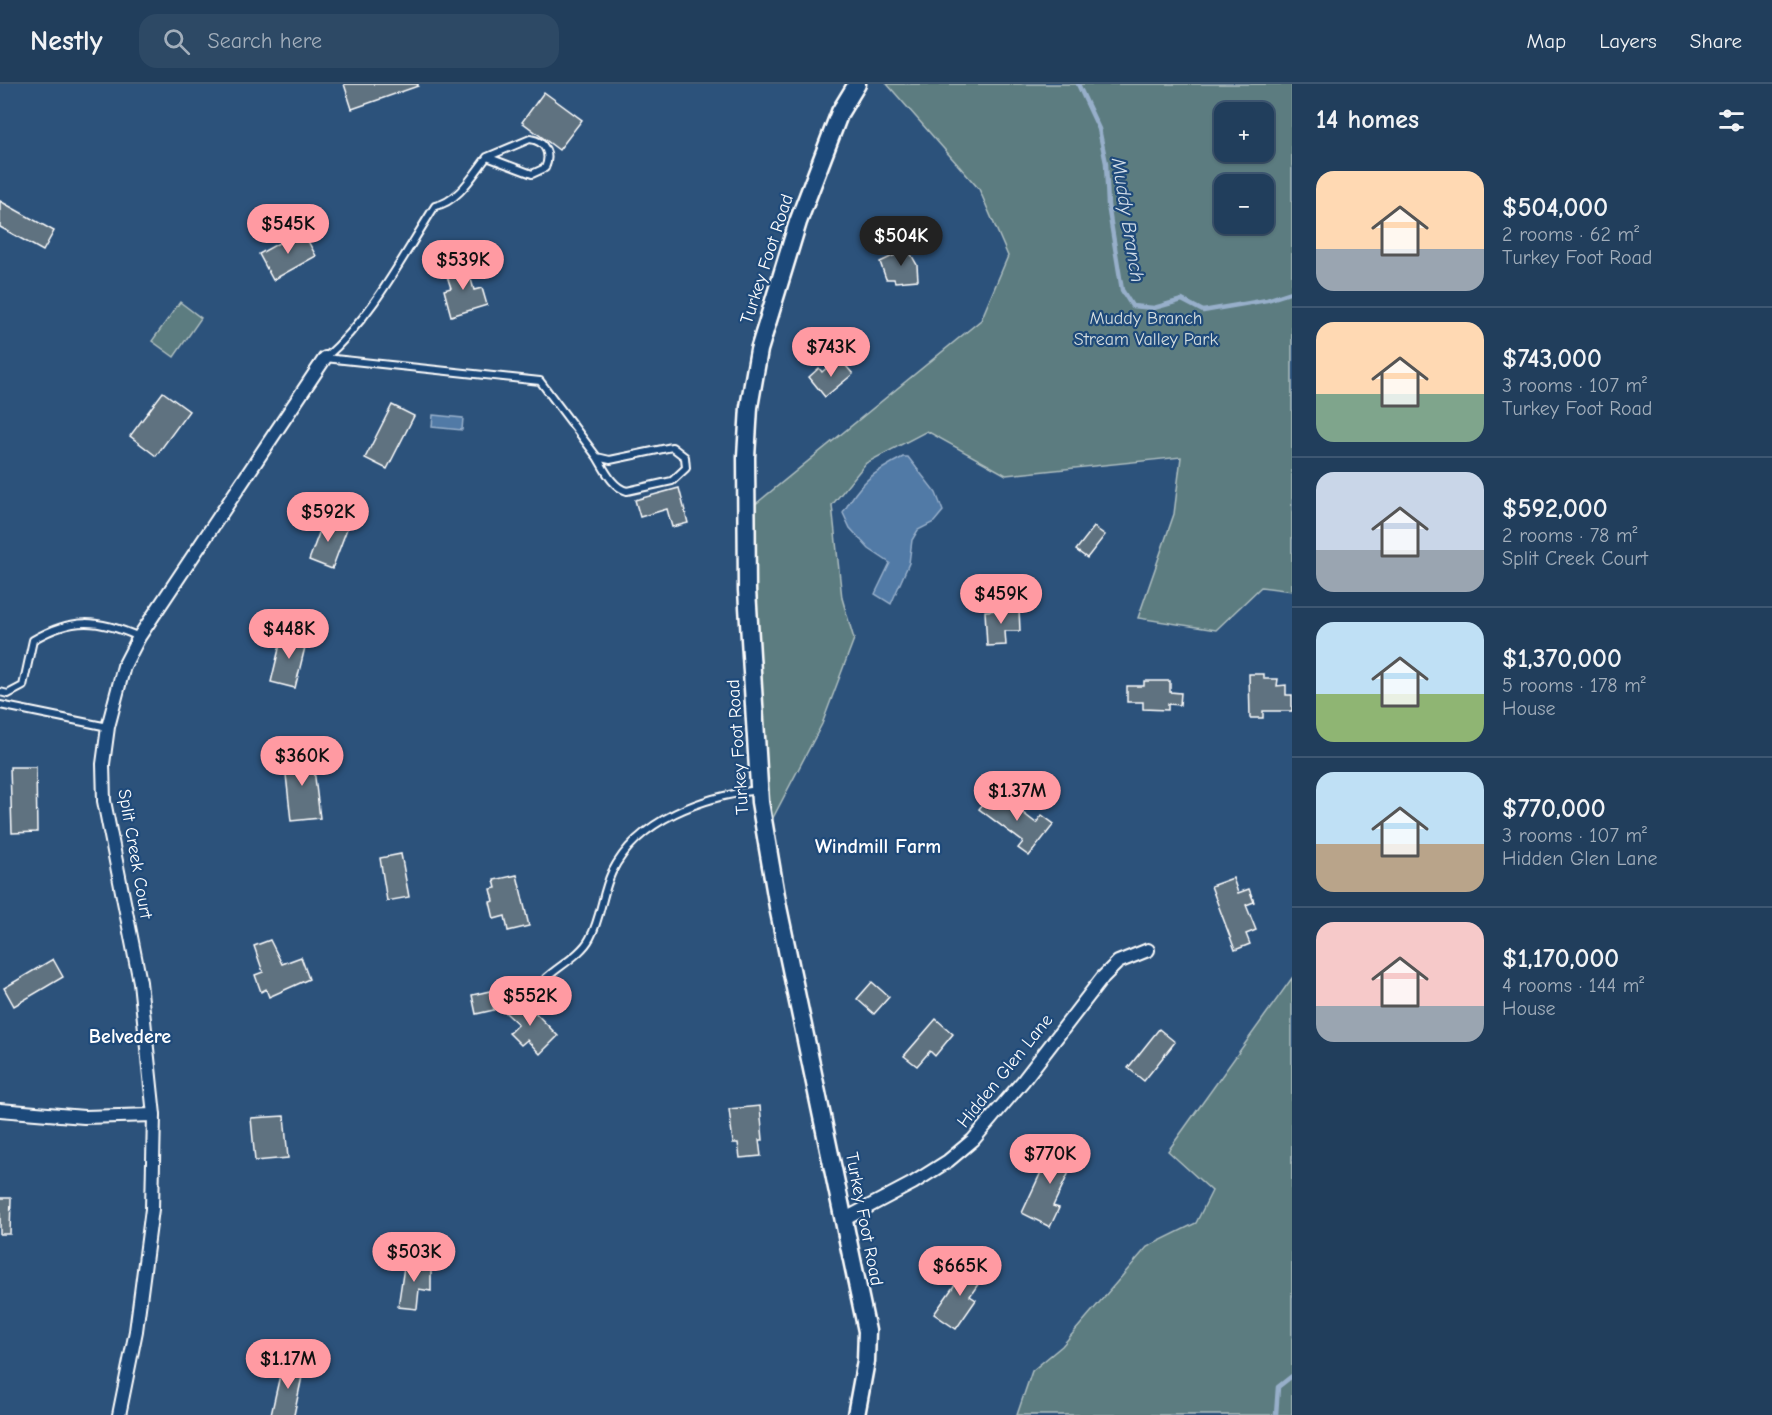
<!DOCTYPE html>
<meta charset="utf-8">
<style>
body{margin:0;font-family:"Comic Neue",sans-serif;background:#2d4965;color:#f1f3f6;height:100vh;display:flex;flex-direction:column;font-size:22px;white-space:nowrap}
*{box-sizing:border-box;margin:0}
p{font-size:20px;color:#a2aebb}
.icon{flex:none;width:33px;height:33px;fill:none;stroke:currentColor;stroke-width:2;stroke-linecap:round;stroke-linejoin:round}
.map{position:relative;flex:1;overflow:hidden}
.sheet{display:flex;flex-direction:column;background:#213e5c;width:480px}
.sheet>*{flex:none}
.tools{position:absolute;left:1214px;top:18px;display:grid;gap:12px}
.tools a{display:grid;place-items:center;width:60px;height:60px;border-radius:12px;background:#213e5c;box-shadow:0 2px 4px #0004,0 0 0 2px #3e5772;font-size:30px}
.price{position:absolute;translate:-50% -51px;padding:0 14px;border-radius:21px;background:#ff9aa2;color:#111;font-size:20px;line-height:39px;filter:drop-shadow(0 2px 3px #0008)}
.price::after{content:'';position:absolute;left:50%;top:36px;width:18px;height:14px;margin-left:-9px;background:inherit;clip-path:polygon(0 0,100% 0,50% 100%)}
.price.current{background:#222;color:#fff}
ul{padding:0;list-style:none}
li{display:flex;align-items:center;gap:18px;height:150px;padding:0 24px}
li+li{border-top:2px solid #3e5772}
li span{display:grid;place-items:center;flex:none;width:168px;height:120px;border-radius:18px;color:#555}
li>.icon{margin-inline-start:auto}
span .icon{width:72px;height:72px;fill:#fffc;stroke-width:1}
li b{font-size:26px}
h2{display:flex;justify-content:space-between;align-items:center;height:72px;padding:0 24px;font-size:26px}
header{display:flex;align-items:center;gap:36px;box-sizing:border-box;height:84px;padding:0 30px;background:#213e5c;border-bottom:2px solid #3e5772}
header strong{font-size:28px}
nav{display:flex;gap:33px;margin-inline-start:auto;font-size:21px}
.search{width:420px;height:54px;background:#2d4965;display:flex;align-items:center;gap:15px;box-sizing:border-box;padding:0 21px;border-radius:18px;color:#a2aebb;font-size:22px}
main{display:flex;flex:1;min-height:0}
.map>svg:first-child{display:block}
.green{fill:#5c7c80;stroke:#aebec0;stroke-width:1.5;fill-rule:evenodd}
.water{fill:#517aa6;stroke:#97afca;stroke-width:1.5}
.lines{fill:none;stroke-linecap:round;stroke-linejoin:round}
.stream{stroke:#97afca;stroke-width:4.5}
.building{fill:#5f7280;stroke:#fff;stroke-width:1.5}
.lane-casing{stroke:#fff;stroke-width:10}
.street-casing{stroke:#fff;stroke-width:16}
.secondary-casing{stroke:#fff;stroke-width:21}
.lane{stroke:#1f4a7a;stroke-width:6}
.street{stroke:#1f4a7a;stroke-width:12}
.secondary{stroke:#1f4a7a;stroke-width:16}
.labels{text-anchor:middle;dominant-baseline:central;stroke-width:4.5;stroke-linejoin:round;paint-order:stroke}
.street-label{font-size:18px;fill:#fff;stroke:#1f4a7a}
.park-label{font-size:18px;fill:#d6dedf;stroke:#1f4a7a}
.water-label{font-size:20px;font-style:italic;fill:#d4dee9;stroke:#1f4a7a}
.neighbourhood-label{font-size:20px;font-weight:bold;fill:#fff;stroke:#1f4a7a}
</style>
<header>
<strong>Nestly</strong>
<div class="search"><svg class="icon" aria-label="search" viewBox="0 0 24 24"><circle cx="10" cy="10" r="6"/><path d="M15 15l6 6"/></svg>Search here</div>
<nav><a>Map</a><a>Layers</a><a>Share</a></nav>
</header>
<main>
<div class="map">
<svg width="1292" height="1331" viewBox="0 0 1292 1331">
<rect width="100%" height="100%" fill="#2c527b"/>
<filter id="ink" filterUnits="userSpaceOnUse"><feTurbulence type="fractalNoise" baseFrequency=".0167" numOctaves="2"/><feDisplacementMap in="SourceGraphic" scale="12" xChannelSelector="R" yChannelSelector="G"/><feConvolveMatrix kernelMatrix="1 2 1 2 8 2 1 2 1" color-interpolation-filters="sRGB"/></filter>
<g filter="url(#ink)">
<!-- green -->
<g class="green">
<path d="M887,0H1292V507L1261,503L1216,546L1138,534L1174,430L1181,373L1006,391L927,347L866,379L832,421L842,514L854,555L822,640L765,749L747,427L981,236L1008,172L979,105ZM1224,28H1263V68H1224ZM1224,100H1263V140H1224Z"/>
<polygon points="180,218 201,234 174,273 152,257"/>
<polygon points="1292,894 1292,1331 1017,1331 1032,1287 1062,1262 1147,1163 1196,1139 1212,1107 1168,1067"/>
</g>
<!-- water -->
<g class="water">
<polygon points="433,331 463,334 462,346 432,343"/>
<path d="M903,373H908L936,409L943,427L934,438L918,446L912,456L909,479L891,520L875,510L890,479L869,465L850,444L843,429C860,398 872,389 903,373Z"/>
</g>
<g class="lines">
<!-- stream -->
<g class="stream">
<polyline points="1078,0 1099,45 1106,79 1108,121 1122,206 1132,222 1154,224 1182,216 1203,227 1267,216 1292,208"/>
<polyline points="1276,1331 1278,1303 1292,1292"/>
</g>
</g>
<!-- building -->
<g class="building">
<polygon points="344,0 418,0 418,2 352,25"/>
<polygon points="544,8 582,36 559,66 522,38"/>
<polygon points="0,117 54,147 43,167 0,143"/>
<polygon points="302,146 316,172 273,196 259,170"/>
<polygon points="908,165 917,181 918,196 895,198 894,195 886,195 880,178"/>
<polygon points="466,177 474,206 482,204 487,221 451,232 444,206 451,204 446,189 453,187 451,181"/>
<polygon points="840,275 853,290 825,313 809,293 819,284 822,288 828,283 830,284"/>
<polygon points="163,308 189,327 156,372 130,352"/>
<polygon points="392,321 414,332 387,385 365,374"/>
<polygon points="679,404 688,439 672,443 667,425 640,433 635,416"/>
<polygon points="325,433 348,442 332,485 309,476"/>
<polygon points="1094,443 1105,451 1087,474 1076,466"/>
<polygon points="1019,525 1020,547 1005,547 1006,561 987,562 985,527"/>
<polygon points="283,548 307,555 295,604 271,598"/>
<polygon points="1249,590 1264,590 1264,595 1278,595 1277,602 1286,601 1286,611 1292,611 1292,627 1263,627 1263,634 1250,634"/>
<polygon points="1144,597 1170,597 1170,608 1181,609 1180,621 1168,620 1168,626 1143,625 1143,618 1127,618 1127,602 1144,602"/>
<polygon points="312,669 320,734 291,737 284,672"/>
<polygon points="10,683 36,683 37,748 12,749"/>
<polygon points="993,706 1036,739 1042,731 1054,740 1029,772 1018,764 1023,758 979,725"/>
<polygon points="401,770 409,813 387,817 380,774"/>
<polygon points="517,791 529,842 508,847 505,832 494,835 490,818 494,817 491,805 496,804 494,796"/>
<polygon points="1233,794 1238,809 1249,805 1254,818 1246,821 1256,846 1246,850 1250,860 1235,866 1211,802"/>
<polygon points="270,856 282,880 301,873 309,895 269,913 266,905 261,908 255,891 263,888 254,862"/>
<polygon points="53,875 63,893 14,922 4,904"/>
<polygon points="872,898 889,913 874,930 857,915"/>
<polygon points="490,907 494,926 476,930 472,911"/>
<polygon points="521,914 558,952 540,970 527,956 521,961 509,949 518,940 506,929"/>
<polygon points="936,935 953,950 935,972 930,967 917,982 904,972"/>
<polygon points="1159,945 1175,958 1144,997 1128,984"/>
<polygon points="760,1022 763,1056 759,1056 761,1072 740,1074 738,1059 733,1059 729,1025"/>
<polygon points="284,1032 288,1074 255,1077 251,1034"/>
<polygon points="1055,1058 1078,1069 1053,1122 1059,1124 1050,1143 1022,1129"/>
<polygon points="0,1114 11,1114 10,1150 0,1150"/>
<polygon points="405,1176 431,1179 431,1207 419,1205 417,1225 398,1223"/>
<polygon points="970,1179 985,1190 970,1212 976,1216 956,1245 934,1230"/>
<polygon points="283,1278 304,1283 294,1331 271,1331"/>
</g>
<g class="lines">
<!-- lane casing -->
<g class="lane-casing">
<g id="lane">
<path d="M325,274L540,297L597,373L610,376L672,363L685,373L686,384L672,397L627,407C612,403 605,386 597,373"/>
<path d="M325,274C372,233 402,174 435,122C458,118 473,91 487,73L532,90L545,84C551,71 546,57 530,55L487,73"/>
<path d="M0,608L8,610L23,602L33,556C72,533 98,535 139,553"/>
<polyline points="0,621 108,643"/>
<path d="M546,894C559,882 582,870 590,854C601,834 602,809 612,788C638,735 705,712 759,706"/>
</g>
</g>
<!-- street casing -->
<g class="street-casing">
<g id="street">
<polyline points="0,1026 84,1033 154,1031"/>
<polyline points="845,1135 913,1099 948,1077 973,1056 1023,997 1103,893 1118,878 1148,866"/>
<polyline points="119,1331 136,1247 152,1125 154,1031 140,898 104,717 103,680 108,643 124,582 139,553 325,274"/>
</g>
</g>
<!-- secondary casing -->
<g class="secondary-casing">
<polyline id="secondary" points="856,1331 866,1277 867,1247 778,823 760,718 747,506 746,373 749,323 759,266 798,138 840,28 857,0"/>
</g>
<!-- lane -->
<use href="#lane" class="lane"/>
<!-- street -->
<use href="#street" class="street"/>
<!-- secondary -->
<use href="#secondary" class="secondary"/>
</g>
</g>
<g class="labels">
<!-- street labels -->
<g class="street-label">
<text transform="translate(767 175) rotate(-72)">Turkey Foot Road</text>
<text transform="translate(738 663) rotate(-94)">Turkey Foot Road</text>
<text transform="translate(135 770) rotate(80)">Split Creek Court</text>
<text transform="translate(1005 987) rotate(-51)">Hidden Glen Lane</text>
<text transform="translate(864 1135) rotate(79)">Turkey Foot Road</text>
</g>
<!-- park labels -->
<g class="park-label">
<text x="1146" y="234">Muddy Branch<tspan x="1146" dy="21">Stream Valley Park</tspan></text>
</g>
<!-- water labels -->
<g class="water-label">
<text transform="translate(1128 136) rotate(81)">Muddy Branch</text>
</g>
<!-- neighbourhood labels -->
<g class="neighbourhood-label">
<text x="878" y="762">Windmill Farm</text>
<text x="130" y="952">Belvedere</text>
</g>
</g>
</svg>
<div class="tools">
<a>+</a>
<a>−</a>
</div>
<b class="price" style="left:288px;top:171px">$545K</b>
<b class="price current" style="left:901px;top:183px">$504K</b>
<b class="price" style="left:463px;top:207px">$539K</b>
<b class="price" style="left:831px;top:294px">$743K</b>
<b class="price" style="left:328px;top:459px">$592K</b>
<b class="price" style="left:1001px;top:541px">$459K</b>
<b class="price" style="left:289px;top:576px">$448K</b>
<b class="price" style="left:302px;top:703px">$360K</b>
<b class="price" style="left:1017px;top:738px">$1.37M</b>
<b class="price" style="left:530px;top:943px">$552K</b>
<b class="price" style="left:1050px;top:1101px">$770K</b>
<b class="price" style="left:414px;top:1199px">$503K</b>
<b class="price" style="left:960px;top:1213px">$665K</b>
<b class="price" style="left:288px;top:1306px">$1.17M</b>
</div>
<section class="sheet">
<h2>14 homes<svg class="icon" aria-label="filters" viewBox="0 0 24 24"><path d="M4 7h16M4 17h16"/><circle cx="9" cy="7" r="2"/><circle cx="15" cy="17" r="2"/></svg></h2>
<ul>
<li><span style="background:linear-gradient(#ffd9b3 65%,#9aa5b1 0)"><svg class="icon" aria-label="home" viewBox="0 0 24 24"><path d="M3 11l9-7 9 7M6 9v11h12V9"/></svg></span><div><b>$504,000</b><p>2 rooms · 62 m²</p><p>Turkey Foot Road</p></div></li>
<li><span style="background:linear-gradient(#ffd9b3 60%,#7fa58c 0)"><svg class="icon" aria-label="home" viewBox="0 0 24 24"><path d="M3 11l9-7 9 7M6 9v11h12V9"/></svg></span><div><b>$743,000</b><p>3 rooms · 107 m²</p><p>Turkey Foot Road</p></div></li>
<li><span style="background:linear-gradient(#c9d6e8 65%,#9aa5b1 0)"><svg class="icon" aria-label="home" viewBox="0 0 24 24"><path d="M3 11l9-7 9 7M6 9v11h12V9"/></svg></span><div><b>$592,000</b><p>2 rooms · 78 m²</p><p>Split Creek Court</p></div></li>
<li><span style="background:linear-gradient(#bfe0f5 60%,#8fb573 0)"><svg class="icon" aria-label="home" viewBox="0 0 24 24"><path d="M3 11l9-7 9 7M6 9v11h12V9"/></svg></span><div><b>$1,370,000</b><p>5 rooms · 178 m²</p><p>House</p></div></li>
<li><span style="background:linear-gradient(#bfe0f5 60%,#b9a48a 0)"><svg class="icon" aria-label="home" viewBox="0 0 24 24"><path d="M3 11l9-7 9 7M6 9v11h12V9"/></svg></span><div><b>$770,000</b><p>3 rooms · 107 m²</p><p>Hidden Glen Lane</p></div></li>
<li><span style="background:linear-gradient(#f6c9c9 70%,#9aa5b1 0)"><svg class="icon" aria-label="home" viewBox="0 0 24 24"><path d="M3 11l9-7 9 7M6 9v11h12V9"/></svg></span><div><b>$1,170,000</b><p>4 rooms · 144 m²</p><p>House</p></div></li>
</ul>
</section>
</main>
